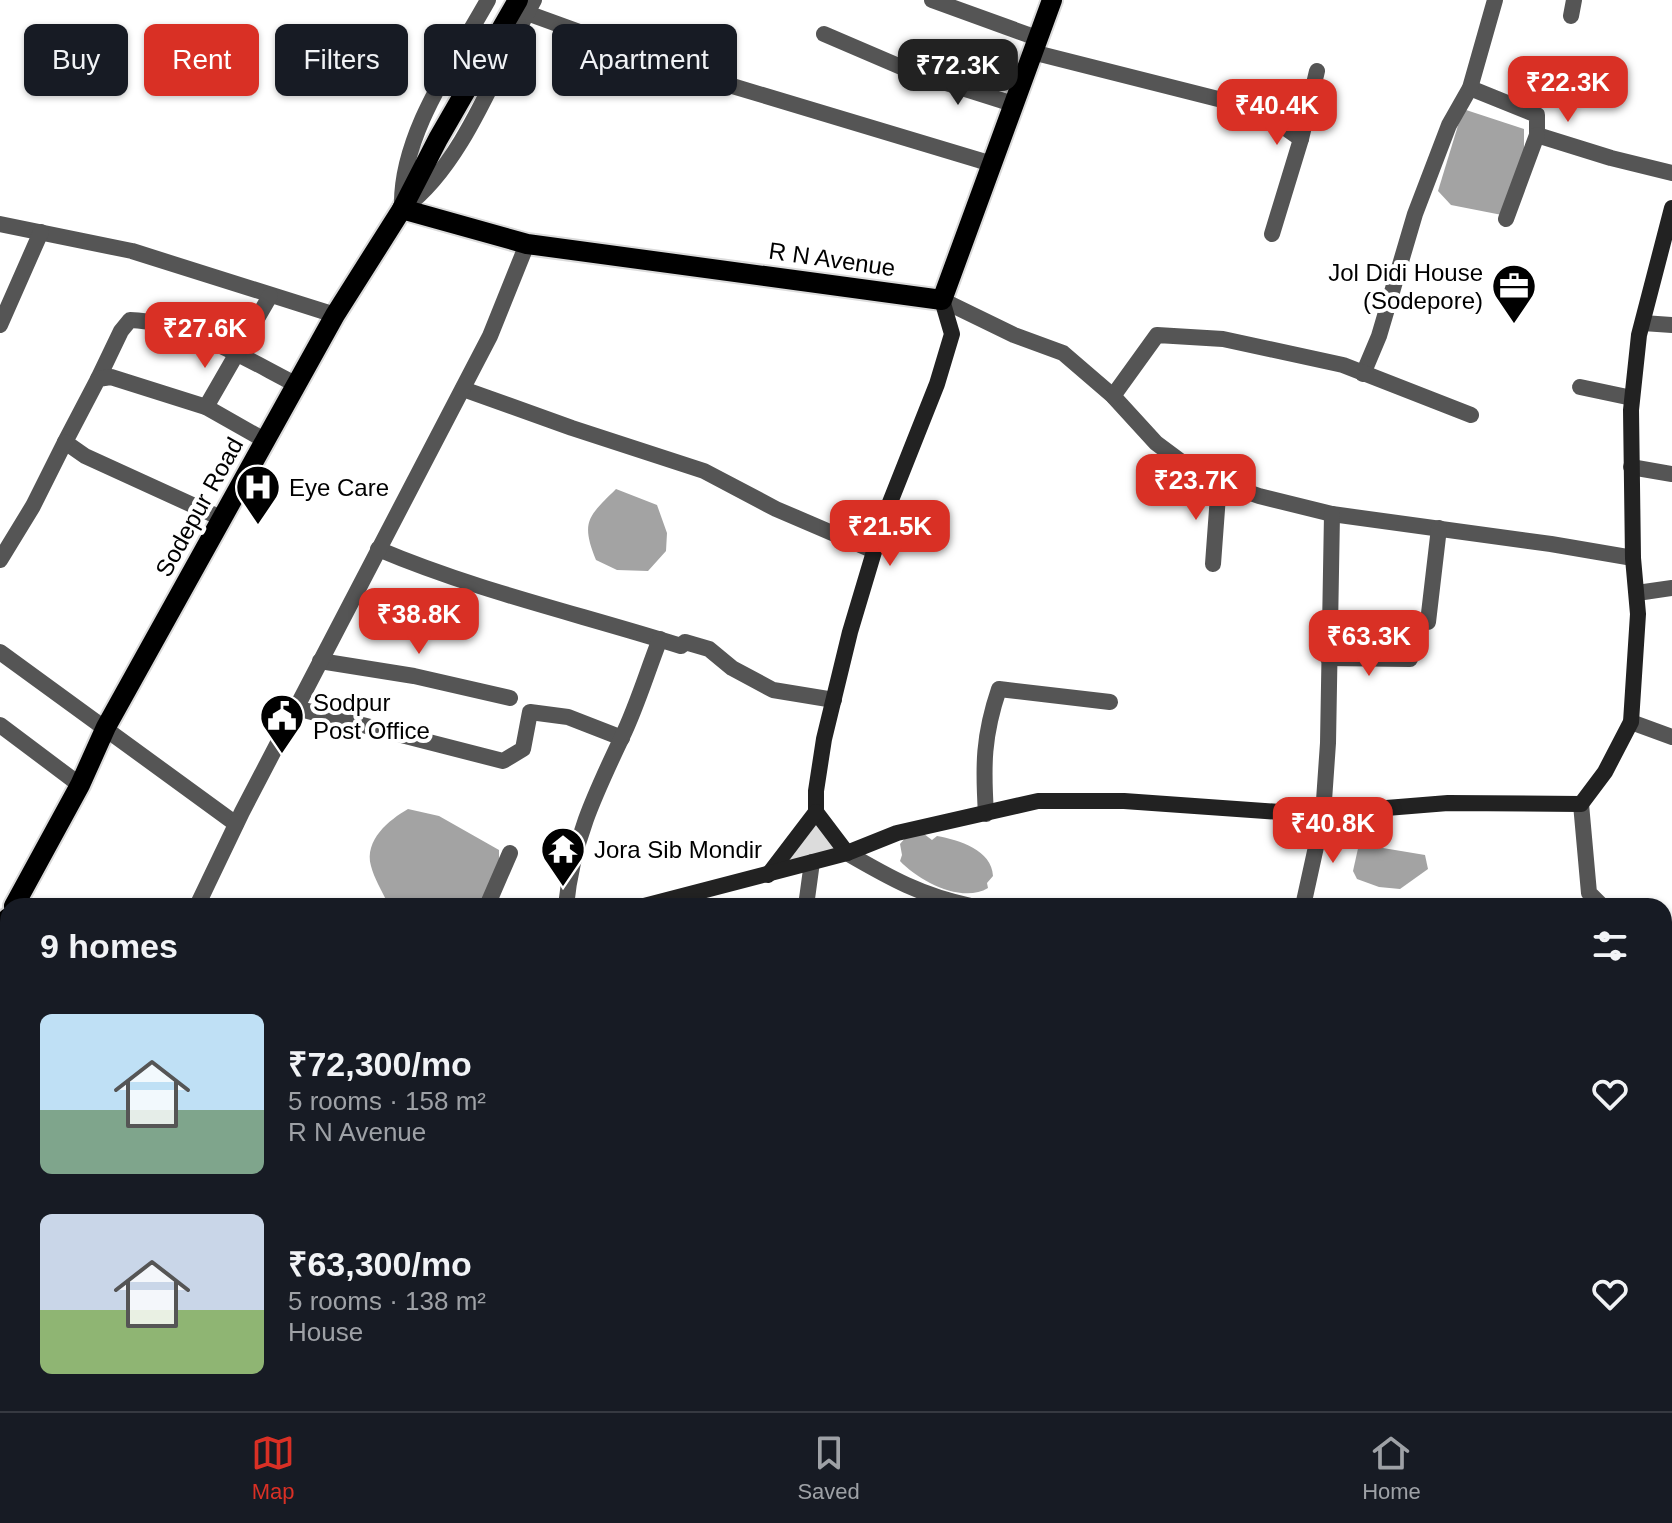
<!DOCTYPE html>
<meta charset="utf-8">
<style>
body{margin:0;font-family:Helvetica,sans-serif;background:#20242c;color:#f1f3f6;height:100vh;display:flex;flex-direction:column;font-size:30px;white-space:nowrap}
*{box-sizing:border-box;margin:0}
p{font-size:26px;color:#9ea1a6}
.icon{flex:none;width:44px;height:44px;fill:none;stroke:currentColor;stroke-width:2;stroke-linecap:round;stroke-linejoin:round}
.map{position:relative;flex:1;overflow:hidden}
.drawer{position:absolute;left:0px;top:898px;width:1672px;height:514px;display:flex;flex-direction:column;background:#171b24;border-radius:24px 24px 0 0;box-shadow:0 2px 6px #0004}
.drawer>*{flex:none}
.top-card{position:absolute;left:24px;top:24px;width:800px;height:72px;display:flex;gap:16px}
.price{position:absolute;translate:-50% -68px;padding:0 18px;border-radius:16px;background:#d93025;color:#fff;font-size:26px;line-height:52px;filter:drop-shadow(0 2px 4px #0008)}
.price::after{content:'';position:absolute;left:50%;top:48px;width:24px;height:18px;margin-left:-12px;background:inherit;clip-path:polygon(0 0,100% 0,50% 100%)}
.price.selected{background:#222;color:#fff}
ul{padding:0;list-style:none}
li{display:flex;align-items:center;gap:24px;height:200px;padding:0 40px}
li span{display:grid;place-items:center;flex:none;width:224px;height:160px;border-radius:12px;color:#555}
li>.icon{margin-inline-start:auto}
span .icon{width:96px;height:96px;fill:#fffc;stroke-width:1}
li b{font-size:34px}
h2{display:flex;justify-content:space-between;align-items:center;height:96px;padding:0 40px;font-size:34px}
.tag{padding:0 28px;border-radius:12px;background:#171b24;box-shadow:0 2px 6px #0004;font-size:28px;line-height:72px}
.tag.selected{background:#d93025;color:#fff}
.tab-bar{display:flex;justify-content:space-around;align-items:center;height:112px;border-top:2px solid #363941;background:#171b24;font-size:22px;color:#9ea1a6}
.tab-bar a{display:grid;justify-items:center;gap:4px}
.tab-bar .selected{color:#d93025}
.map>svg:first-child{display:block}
.green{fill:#dcdcdc}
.water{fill:#a3a3a3}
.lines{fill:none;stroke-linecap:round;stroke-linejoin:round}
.primary-casing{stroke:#dbdbdb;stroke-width:24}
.street{stroke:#555;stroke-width:16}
.secondary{stroke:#222;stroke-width:16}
.primary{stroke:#000;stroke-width:20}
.labels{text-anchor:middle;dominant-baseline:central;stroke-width:8;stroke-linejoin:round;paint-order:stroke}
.street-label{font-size:24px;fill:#000;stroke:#fff}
.poi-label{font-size:24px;fill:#000;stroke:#fff;text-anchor:start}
</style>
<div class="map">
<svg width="1672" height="1411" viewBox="0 0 1672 1411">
<rect width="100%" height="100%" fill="#fff"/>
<!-- green -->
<polygon class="green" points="815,819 842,852 780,868"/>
<!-- water -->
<g class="water">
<polygon points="1463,109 1524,129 1524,180 1502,215 1451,205 1438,191"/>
<path d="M616,489L657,505L667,533L666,551L648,571L617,570L596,560C580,521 589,516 616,489Z"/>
<path d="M408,809L439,816L499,850V862L487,906H395L387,902C382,891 374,878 371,866C364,840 389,820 408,809Z"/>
<path d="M920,831L932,840L937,836C959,840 992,850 993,876L987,883L988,888C962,904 919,881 900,861L902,855L900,844L906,837Z"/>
<polygon points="1359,844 1425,855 1428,869 1400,889 1379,887 1357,879 1353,871"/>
<polygon points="1672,1290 1672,1411 1645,1411 1645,1404 1664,1404 1664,1307"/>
<polygon points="1286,1404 1445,1404 1444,1411 1285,1411"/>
</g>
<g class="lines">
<!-- primary casing -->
<g class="primary-casing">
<g id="primary">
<polyline points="402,209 527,244 942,300 1052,0"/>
<polyline points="14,906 80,785 106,727 335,315 402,209 438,139 518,0"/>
<polyline points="0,933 8,918"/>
</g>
</g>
<!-- street -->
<g class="street">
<polyline points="932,0 1037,38"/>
<polyline points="527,13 709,79 992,164"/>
<polyline points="1571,16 1574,0"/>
<polyline points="824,34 915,73 1013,104"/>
<polyline points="1032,52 1230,102 1264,113 1301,139"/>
<polyline points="1470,88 1537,115 1537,135 1611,158 1672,173"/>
<path d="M402,207C400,136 454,61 488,0"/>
<path d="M405,207C464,164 498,64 534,0"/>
<polyline points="1506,219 1537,135"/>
<polyline points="0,224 132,251 335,315"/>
<polyline points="1272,234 1301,139 1317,71"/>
<polyline points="942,300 1014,335 1063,353 1113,396 1156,443 1199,475 1259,496 1332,514 1551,544 1633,558"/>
<polyline points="1643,323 1672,325"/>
<polyline points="0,325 41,232"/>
<polyline points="1363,374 1379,336 1415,214 1449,125 1470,88 1495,0"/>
<path d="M98,379L121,331L130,320C188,322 246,359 297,385"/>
<polyline points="1580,387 1632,398"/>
<polyline points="463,389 572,428 704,471 776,509 874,551"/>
<polyline points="1113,396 1157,335 1223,339 1343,365 1471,415"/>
<polyline points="206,407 270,296"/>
<polyline points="1631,467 1672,474"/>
<polyline points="223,519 85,456 65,442 98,379 111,377 206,407 266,441"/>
<path d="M378,549C477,591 580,614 681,646L685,642L709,649L732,668L773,690L834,700"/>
<polyline points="0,560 33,506 65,442"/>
<polyline points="1213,564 1219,482"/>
<polyline points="1637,593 1672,588"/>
<polyline points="1428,622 1439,528"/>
<polyline points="0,652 236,824"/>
<polyline points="1328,658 1410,659"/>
<polyline points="320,661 414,676 510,698"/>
<polyline points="296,708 503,761 523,749 530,712 568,717 622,738"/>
<polyline points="1631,722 1672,737"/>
<polyline points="0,725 80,785"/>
<polyline points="1581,804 1589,893 1602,906"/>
<path d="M986,814C983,766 983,736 999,689L1110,702"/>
<path d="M847,853C890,878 922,896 971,906"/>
<polyline points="197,906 242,812 490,336 527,244"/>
<polyline points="487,906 510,853"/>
<path d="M566,906C572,842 595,794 622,737C637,706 647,672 660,639"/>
<polyline points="806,906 812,862"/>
<polyline points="1303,906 1323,815 1328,743 1332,514"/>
<polyline points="1664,969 1672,954"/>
<polyline points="1664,977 1672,988"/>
<polyline points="1664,1135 1672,1103"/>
<polyline points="1664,1199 1672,1199"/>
<polyline points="365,1404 379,1411"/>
<polyline points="947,1404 956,1411"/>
<polyline points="622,1411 626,1404"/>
<polyline points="724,1411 728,1404"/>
<polyline points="1198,1411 1199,1404"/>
<polyline points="1278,1411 1279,1404"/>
<polyline points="1448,1411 1451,1404"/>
<polyline points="1526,1411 1528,1404"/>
<polyline points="1618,1411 1619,1404"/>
</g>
<!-- secondary -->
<g class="secondary">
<polyline points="847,853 816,812 816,791 824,739 850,632 885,515 937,384 952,334 942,300"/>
<polyline points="768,875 816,812"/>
<polyline points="644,906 847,853 897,833 1038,801 1124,801 1323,815 1337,812 1448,803 1581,804 1605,772 1631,722 1638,614 1633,558 1631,410 1639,335 1672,208"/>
<polyline points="0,1077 8,1073"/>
<polyline points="278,1411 279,1404"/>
<polyline points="1101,1411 1104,1404"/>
</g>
<!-- primary -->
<use href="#primary" class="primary"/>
</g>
<!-- icons -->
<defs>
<g id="office-pin" transform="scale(2.3)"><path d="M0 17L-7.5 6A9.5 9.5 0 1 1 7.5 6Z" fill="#000" stroke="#fff"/><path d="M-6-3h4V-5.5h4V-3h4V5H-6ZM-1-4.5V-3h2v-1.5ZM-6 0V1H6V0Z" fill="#fff"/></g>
<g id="hospital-pin" transform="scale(2.3)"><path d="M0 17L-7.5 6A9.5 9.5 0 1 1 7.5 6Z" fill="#000" stroke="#fff"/><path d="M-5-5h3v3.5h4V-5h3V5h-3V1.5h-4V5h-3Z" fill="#fff"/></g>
<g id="civic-pin" transform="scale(2.3)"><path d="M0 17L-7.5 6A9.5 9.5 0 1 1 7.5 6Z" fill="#000" stroke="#fff"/><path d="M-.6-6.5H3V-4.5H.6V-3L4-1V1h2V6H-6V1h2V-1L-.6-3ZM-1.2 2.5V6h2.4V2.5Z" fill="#fff"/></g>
<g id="temple-pin" transform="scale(2.3)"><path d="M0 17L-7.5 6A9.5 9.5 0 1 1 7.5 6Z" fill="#000" stroke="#fff"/><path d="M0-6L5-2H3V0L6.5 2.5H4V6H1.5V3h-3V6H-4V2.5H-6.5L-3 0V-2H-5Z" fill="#fff"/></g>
</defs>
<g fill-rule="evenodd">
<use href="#office-pin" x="1514" y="286"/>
<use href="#hospital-pin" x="258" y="487"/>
<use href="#civic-pin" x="282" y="716"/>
<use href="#temple-pin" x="563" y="849"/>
</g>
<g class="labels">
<!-- street labels -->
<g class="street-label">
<text transform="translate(832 259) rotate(8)">R N Avenue</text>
<text transform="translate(199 507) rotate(-61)">Sodepur Road</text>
</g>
<!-- poi labels -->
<g class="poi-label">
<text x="1483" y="272" text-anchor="end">Jol Didi House<tspan x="1483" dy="28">(Sodepore)</tspan></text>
<text x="289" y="487">Eye Care</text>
<text x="313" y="702">Sodpur<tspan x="313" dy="28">Post Office</tspan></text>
<text x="594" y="849">Jora Sib Mondir</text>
</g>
</g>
</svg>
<b class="price selected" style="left:958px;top:107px">₹72.3K</b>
<b class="price" style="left:1568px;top:124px">₹22.3K</b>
<b class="price" style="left:1277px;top:147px">₹40.4K</b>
<b class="price" style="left:205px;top:370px">₹27.6K</b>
<b class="price" style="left:1196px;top:522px">₹23.7K</b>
<b class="price" style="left:890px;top:568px">₹21.5K</b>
<b class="price" style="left:419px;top:656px">₹38.8K</b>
<b class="price" style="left:1369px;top:678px">₹63.3K</b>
<b class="price" style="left:1333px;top:865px">₹40.8K</b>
<div class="top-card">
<a class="tag">Buy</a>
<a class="tag selected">Rent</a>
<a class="tag">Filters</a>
<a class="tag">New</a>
<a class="tag">Apartment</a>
</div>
<section class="drawer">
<h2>9 homes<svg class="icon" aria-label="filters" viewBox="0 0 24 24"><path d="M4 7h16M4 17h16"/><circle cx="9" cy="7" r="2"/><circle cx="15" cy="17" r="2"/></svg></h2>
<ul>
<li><span style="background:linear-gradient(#bfe0f5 60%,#7fa58c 0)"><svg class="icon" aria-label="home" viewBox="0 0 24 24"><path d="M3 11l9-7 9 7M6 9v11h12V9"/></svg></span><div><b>₹72,300/mo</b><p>5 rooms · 158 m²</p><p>R N Avenue</p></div><svg class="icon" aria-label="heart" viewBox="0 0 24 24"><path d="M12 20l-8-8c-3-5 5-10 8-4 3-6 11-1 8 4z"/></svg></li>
<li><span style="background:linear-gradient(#c9d6e8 60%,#8fb573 0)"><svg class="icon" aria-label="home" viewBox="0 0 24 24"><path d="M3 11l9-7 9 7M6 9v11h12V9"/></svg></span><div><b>₹63,300/mo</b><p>5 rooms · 138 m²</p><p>House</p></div><svg class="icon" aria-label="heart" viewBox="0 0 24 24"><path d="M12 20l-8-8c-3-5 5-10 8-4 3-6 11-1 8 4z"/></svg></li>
</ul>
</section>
</div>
<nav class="tab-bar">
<a class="selected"><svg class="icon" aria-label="map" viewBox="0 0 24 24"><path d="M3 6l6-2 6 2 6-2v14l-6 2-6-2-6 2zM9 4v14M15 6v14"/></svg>Map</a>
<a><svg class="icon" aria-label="saved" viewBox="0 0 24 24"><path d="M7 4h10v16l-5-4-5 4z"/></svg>Saved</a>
<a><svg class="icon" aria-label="home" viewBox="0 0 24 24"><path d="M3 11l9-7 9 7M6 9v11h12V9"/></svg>Home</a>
</nav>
